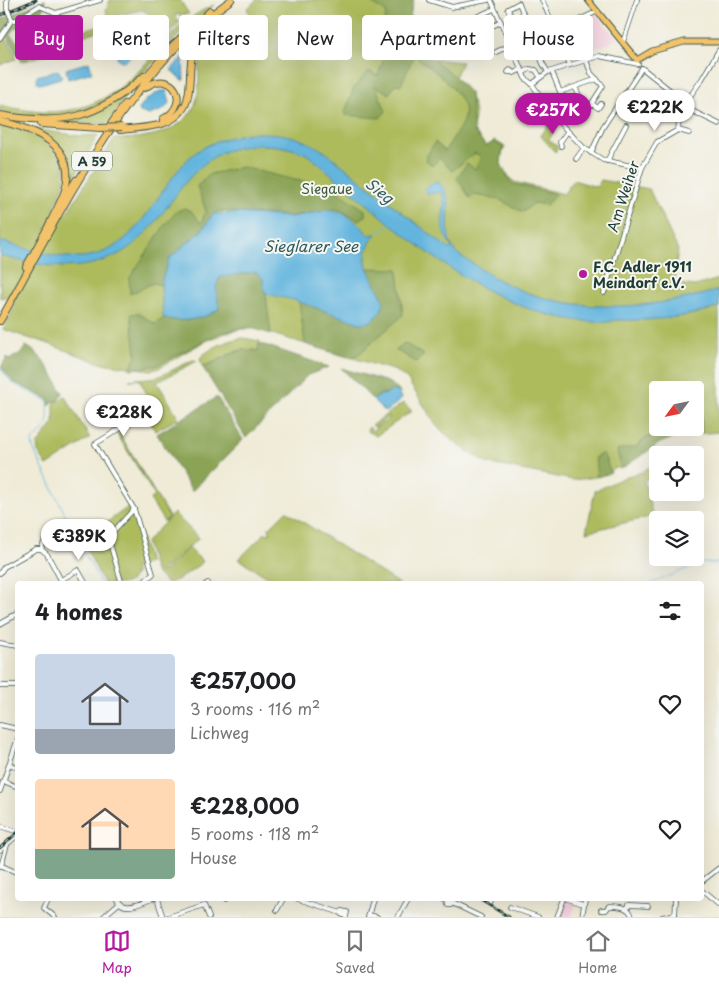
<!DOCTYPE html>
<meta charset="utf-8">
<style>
body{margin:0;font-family:"Playpen Sans",sans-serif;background:#f6f6f6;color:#202124;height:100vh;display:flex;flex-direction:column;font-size:19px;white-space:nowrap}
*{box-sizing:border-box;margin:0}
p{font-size:16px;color:#757577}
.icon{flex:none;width:28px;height:28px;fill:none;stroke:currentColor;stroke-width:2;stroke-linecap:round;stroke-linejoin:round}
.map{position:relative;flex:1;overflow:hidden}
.details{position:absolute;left:15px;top:581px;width:689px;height:320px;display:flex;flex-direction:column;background:#fff;border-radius:5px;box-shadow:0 5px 20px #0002}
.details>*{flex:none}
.guide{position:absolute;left:15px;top:15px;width:690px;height:45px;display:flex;gap:10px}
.needle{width:32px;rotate:237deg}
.fabs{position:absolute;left:649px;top:381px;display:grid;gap:10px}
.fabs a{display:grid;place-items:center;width:55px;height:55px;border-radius:5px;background:#fff;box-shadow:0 5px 20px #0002;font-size:25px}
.price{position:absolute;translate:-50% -42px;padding:0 11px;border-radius:18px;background:#fff;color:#222;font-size:16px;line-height:32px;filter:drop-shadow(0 1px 2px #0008)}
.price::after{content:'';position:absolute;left:50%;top:30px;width:15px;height:11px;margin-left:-8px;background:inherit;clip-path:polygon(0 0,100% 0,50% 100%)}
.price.selected{background:#b5179e;color:#fff}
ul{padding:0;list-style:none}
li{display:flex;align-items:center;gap:15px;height:125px;padding:0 20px}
li span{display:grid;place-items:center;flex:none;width:140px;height:100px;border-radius:5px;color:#555}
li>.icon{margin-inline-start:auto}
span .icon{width:60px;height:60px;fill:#fffc;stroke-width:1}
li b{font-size:21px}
h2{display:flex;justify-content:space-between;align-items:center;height:60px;padding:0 20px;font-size:21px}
.tag{padding:0 18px;border-radius:5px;background:#fff;box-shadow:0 5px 20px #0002;font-size:18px;line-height:45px}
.tag.selected{background:#b5179e;color:#fff}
.menu{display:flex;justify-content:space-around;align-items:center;height:70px;border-top:1px solid #e0e0e0;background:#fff;font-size:14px;color:#757577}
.menu a{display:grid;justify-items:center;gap:2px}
.menu .selected{color:#b5179e}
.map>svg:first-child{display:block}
.built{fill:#f4cfde}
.green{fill:#adbb5d;stroke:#667c48;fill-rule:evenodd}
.forest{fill:#8aa354;stroke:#547044}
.water{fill:#63b5de;stroke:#417989}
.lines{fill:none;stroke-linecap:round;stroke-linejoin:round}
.stream{stroke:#63b5de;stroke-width:1}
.minor-casing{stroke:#3e574c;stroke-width:5.5}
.major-casing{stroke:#3e574c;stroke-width:7}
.highway-casing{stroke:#3e574c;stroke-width:8}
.minor{stroke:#fff;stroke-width:4}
.major{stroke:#f2c36a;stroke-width:5}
.highway{stroke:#f2c36a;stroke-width:6}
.rail-casing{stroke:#1f3d34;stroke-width:3}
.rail{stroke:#f6f6f2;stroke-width:1;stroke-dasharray:4;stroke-linecap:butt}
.minor-bridge-casing{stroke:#3e574c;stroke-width:5.5;stroke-linecap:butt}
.highway-bridge-casing{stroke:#3e574c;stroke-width:8;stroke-linecap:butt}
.minor-bridge{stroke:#fff;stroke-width:4}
.highway-bridge{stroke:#f2c36a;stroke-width:6}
.poi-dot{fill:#b5179e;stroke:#f6f6f2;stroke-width:2}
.labels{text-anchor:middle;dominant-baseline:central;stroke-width:4;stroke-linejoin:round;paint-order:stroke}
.shield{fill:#f6f6f2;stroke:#60746d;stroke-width:1}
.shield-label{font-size:12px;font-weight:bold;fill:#1f3d34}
.park-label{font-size:14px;fill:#425c3e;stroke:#f6f6f2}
.street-label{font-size:14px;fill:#1f3d34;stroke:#f6f6f2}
.poi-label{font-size:14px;font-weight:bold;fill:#1f3d34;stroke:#f6f6f2;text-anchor:start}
.water-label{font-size:15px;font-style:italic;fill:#305b5e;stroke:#f6f6f2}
</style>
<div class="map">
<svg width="719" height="917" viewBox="0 0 719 917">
<rect width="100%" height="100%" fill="#f6f6f2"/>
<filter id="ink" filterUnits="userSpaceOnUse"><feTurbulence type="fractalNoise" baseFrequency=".02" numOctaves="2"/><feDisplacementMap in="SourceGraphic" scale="10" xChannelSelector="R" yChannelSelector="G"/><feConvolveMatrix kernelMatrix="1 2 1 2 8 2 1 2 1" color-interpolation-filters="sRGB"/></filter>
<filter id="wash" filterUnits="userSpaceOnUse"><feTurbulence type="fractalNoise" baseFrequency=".0096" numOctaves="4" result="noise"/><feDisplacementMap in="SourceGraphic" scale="20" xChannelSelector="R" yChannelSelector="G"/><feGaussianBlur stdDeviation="1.12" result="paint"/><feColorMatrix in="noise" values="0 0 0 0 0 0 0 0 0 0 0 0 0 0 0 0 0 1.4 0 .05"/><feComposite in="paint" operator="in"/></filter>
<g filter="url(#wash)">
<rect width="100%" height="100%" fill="#efebd7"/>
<!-- built -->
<g class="built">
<polygon points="596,14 618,40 616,41 614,39 612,42 595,48 590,57 576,24"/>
<polygon points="566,900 576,903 571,917 558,917"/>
</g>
<!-- green -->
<g class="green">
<polygon points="110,0 180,0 189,14 175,15 175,18 180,22 158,46 137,21 149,19 148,13 142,10 109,17 106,11"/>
<path d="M256,0H413L408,28L431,59L462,62L455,77C468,91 481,110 472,129L488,148L494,140L505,147L499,161L504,171L514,182L564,194L573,180L597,187L601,180L649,189L678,250L674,278L677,284L695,286L719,279V432L681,435L652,445L624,467L619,469L618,467L596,477L573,480L486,463L455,443L436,425L407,379L396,371L259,330C230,322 183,354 157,369L150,370L100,363L35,339L34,340L3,329L15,307L14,302L4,297L0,298V125C31,131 73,147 63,187C61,195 56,202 54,208L64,217L114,139C147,139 194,132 198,92C200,75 197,59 204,42L207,43C216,25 228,26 245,21L250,14L247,9ZM658,390H695V428H658Z"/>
<path d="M214,5C204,14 194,21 184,30C168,45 155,62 139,77C99,114 52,126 0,112V105C63,121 105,110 148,61C167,38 187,16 214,5Z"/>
<polygon points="78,21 82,31 100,25 101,30 58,44 55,52 28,60 23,48 63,31 62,25"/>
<polygon points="0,38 6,38 15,53 16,59 0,65"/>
<path d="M126,95L107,124L56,123C83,118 103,110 126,95Z"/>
<polygon points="548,125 555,129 549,140 558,147 555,152 541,136"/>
<path d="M34,129L80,136L98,135L67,190C70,165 57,140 34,129Z"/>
<path d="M243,338L260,341L257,351C236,344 221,363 202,366L200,358C211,347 228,340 243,338Z"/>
<polygon points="193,360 197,361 157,382 179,418 155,431 146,415 148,413 151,417 154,415 151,410 154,407 139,379 129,380 158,377"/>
<polygon points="65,396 90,438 47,466 38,452 37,445 54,423 54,404"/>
<polygon points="403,403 412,411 376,436 367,431 369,427 373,432 375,428 389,419 389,416 374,427 372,425"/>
<polygon points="118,431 169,517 164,522 150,499 155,496 116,432"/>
<polygon points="649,467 654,475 644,481 653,516 586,532 595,491 627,476 643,472"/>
<polygon points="131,505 149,563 134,568 136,573 131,581 122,584 104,584 82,540"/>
<polygon points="286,511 399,584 278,584 239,559 265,533 270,534 269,528"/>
<polygon points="174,513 199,538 166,567 155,572 146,542"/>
<polygon points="189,548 203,562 179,579 167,584 156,573 165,570"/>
</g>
<!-- forest -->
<g class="forest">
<polygon points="45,0 41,17 14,29 10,34 23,48 28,60 22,62 8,37 0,38 0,20"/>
<path d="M366,0H414L407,24L424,52L453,75L470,93L474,132L486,146L494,142L503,147L501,164L512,184L556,194L546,205L534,203L523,212L498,199L474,195L470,198L457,178L467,163L475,169L481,157L475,153L452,171L440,158L432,166L425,159L435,142L445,151C450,141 462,128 464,117C470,95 429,67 414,55L401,85L396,84L389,94L375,85L386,111L380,118L344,115L354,87L369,71L378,76L388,45L382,42L386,12Z"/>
<path d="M242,167L295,180L328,185L365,210V216L359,220L337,209L291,216L219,211C209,215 208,223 201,230C180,251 167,253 161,285L153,283L130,294L129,279L164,226L177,211L185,208L192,212L201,223L206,211L197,186L210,174Z"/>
<path d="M367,268L398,269L403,315L358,355L348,357L305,344L299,301L362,324L382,309C387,296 370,281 367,268Z"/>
<path d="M256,272L260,274L264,281L271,334L249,327L219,333L156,366L130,369L136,355L131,314L138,313L155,324L164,318C181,324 204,319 219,309L216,287L220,277Z"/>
<path d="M259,343L329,367L308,375L246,438L202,366C221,363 235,345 257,351L260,347Z"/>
<polygon points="404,343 424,355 416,362 396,350"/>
<path d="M26,346C44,355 53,376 63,393L57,401L53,402L50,406L48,399L13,382L1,367L7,357L9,360L22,352Z"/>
<polygon points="341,368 388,382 401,392 381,394 373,400"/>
<polygon points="217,397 243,440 192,491 157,434"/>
<polygon points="695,414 702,416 702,433 678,436 660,443 621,469 617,450 635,447 647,437 670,428 695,428"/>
<polygon points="603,453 611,473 597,477 595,457"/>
</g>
<!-- water -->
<g class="water">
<circle cx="118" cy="36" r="7"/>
<circle cx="123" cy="54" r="7"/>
<polygon points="183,57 184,80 182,80 171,70"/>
<polygon points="89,62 92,72 68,79 66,69"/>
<polygon points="58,70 62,76 61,78 40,84 37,83 37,76"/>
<polygon points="160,91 167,91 170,103 163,110 149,115 140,112 139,109 146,100"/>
<path d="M250,133C282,133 295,134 324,151L449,249L452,248C449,241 444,237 443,229C441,216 448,204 441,192L428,194L425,189L437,180C441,185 447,193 448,200C451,219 442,238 458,254C463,258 469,261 474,264C544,317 638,313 719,290V307C687,318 652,321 618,320C614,320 611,322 607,322C599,323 578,321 569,319C471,304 384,216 308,155C292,147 276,145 257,145C180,148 176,223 119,254C79,275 41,266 0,256V241C26,248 54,259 82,257C137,253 154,193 188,159C204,143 228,137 250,133Z"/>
<path d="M328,210C344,210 359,222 368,235L376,234C353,264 375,276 384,302C381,314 374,322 362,324L294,300L267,294L264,290L263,279L256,272L220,277L216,287L219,308C209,319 177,324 163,317L161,283L169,259L202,230L213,214L239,213L291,217Z"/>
<polygon points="392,391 397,391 402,399 385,412 373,400 382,394 384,395"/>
</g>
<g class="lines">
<!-- stream -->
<g class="stream">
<polyline points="376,234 391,223"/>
<path d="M0,368L12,383L48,401C49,423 49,426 32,441L33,448L77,539L101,584"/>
<polyline points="650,584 701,563 719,563"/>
</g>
</g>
</g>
<g filter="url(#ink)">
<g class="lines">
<!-- minor casing -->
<g class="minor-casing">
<g id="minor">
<polyline points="7,0 7,9"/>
<polyline points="429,0 452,7 488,0"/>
<polyline points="491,0 525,78 532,84 556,119 584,148 603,160 642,168"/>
<polyline points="542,0 570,65"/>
<polyline points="10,15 12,20 16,20 39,6 56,13 100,0"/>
<polyline points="476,17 494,9"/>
<polyline points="513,21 508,9 519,3 543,64 548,72"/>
<polyline points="574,24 590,58"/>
<polyline points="486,29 501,22"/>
<polyline points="0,38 12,20"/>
<polyline points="535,41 598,11"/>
<polyline points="623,42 637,0"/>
<polyline points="510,43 531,33"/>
<polyline points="500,50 496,52 511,45"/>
<polyline points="642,68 685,102"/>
<polyline points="511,72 508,72 510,70 514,73 522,69"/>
<polyline points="552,72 560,92 597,79"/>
<polyline points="523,73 529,69 536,70 540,77"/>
<polyline points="532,84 548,72 599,56 638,64"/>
<polyline points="575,87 581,99"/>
<polyline points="560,92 568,104 583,115 585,114 603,86 591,73 586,60"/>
<polyline points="626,93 643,103"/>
<polyline points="592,104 598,108 601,104"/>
<polyline points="531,105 527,103 537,93"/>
<polyline points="682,106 719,124"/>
<polyline points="546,123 547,117 552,114"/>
<polyline points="678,130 680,111 702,79 719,50"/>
<polyline points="678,130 689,133"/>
<polyline points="561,146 560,142 567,132"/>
<polyline points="591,153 603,127 642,68"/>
<polyline points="576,159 584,148"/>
<polyline points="607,161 626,125"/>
<polyline points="604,293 642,168 657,142 678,130"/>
<polyline points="41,549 45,540 57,533"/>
<polyline points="0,573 4,567 36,549 41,549 47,554 63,584"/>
<polyline points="61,580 78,570 86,584"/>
<polyline points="122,584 108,537 134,509"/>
<polyline points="141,584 153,574 134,509 95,444 144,414"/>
<polyline points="206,584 208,583"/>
<polyline points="0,624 18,614"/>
<polyline points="0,642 18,645"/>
<polyline points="0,686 18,686"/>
<polyline points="0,725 18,729"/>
<polyline points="9,764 18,768"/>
<polyline points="3,781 18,787"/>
<polyline points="0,791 18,738"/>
<polyline points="0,826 18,832"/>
<polyline points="0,850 18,835"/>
<polyline points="0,865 18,873"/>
<polyline points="1,866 7,845"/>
<polyline points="701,882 719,868"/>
<polyline points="701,890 719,905"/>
<polyline points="48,899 44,908 55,917"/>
<path d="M117,899C124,913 140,903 152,899"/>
<polyline points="157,899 163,917"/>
<polyline points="224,899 224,901"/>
<polyline points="298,899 341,913"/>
<polyline points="445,899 451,902 451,905 448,905 447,900"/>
<polyline points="568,899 583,904"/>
<polyline points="452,903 481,917"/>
<polyline points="490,904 492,899"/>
<polyline points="510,907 538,917"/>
<polyline points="627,909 629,905 648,906"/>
<polyline points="277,910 283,899"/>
<path d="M601,910H606L609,906C618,906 630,906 632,917"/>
<polyline points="369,915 377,917"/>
<polyline points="345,916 341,914 342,911 347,912 346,917"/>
<polyline points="103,917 119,903"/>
<polyline points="168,917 204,905 209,917"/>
<polyline points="368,917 373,899"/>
<polyline points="398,917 408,899"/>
<polyline points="557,917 564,899"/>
<polyline points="582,917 585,899"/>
<polyline points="662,917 675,914"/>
<polyline points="675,917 676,899"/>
</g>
</g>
<!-- major casing -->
<g class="major-casing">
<polyline id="major" points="588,0 637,60 652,51 684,42 719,42"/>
</g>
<!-- highway casing -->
<g class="highway-casing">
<g id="highway">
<polyline points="143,80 172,46 210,11"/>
<path d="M145,88C172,67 193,103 163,119"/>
<path d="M0,115C62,126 97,119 144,76"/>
<path d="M0,121C34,129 78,145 65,190C61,202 54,214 49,225"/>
<polyline points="41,124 100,128"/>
<path d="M120,130C134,128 149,128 162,124C200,110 185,80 193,51C196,39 203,30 210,21"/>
<polyline points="106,131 125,104"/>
<polyline points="63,201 76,180"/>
<polyline points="26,267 49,225"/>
<path d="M0,321C62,211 125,74 231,0"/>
</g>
</g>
<!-- minor -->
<use href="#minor" class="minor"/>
<!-- major -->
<use href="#major" class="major"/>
<!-- highway -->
<use href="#highway" class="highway"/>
<!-- rail casing -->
<g class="rail-casing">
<g id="rail">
<polyline points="0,15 36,0"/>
<polyline points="0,848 18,832"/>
<polyline points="479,899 509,917"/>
</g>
</g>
<!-- rail -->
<use href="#rail" class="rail"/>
<!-- minor-bridge casing -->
<g class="minor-bridge-casing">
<polyline id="minor-bridge" points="7,9 10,15"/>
</g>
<!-- highway-bridge casing -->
<g class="highway-bridge-casing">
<polyline id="highway-bridge" points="100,128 122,127"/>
</g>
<!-- minor-bridge -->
<use href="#minor-bridge" class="minor-bridge"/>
<!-- highway-bridge -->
<use href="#highway-bridge" class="highway-bridge"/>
</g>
</g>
<!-- markers -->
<circle class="poi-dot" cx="583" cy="274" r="5"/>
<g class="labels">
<!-- shield labels -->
<rect class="shield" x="72" y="151.5" width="40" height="19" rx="4"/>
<g class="shield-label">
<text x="92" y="161">A 59</text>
</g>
<!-- park labels -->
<g class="park-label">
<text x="327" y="188">Siegaue</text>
</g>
<!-- street labels -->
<g class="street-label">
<text transform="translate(623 196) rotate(-72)">Am Weiher</text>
</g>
<!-- poi labels -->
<g class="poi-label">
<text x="593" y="266">F.C. Adler 1911<tspan x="593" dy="16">Meindorf e.V.</tspan></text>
</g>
<!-- water labels -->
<g class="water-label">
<text transform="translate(380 190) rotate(38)">Sieg</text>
<text x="311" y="245">Sieglarer See</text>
</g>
</g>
</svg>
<div class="fabs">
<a><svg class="needle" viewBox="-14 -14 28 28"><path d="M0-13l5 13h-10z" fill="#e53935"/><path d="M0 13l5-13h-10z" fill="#757577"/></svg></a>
<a><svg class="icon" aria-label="locate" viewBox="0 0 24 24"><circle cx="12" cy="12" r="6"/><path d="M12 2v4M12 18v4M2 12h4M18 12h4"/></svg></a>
<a><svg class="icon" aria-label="layers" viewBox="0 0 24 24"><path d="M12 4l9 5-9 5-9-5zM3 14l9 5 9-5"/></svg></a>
</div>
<b class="price" style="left:655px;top:132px">€222K</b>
<b class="price selected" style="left:553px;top:135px">€257K</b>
<b class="price" style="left:124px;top:437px">€228K</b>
<b class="price" style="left:79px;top:561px">€389K</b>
<div class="guide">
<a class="tag selected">Buy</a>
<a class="tag">Rent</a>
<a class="tag">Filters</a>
<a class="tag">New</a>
<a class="tag">Apartment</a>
<a class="tag">House</a>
</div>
<section class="details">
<h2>4 homes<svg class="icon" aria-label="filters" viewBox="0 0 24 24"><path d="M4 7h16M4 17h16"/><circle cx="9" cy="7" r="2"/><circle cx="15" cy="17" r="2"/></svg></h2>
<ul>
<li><span style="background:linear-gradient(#c9d6e8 75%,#9aa5b1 0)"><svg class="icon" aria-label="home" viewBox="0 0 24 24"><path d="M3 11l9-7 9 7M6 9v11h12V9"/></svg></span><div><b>€257,000</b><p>3 rooms · 116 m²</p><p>Lichweg</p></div><svg class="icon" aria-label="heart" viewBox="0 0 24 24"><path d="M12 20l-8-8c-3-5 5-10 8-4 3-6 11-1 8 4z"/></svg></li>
<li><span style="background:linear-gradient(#ffd9b3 70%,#7fa58c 0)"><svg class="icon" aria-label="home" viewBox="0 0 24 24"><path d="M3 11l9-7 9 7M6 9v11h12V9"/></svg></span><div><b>€228,000</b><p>5 rooms · 118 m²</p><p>House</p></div><svg class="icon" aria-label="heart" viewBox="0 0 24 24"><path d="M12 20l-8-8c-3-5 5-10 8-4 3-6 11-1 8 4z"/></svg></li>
</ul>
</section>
</div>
<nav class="menu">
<a class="selected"><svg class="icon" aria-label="map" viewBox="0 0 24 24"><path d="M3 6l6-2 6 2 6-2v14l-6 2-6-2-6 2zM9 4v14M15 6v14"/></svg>Map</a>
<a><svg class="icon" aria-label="saved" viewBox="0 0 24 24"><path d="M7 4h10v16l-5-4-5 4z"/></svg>Saved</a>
<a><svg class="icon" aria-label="home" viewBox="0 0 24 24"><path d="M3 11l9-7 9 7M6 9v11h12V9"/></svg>Home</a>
</nav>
